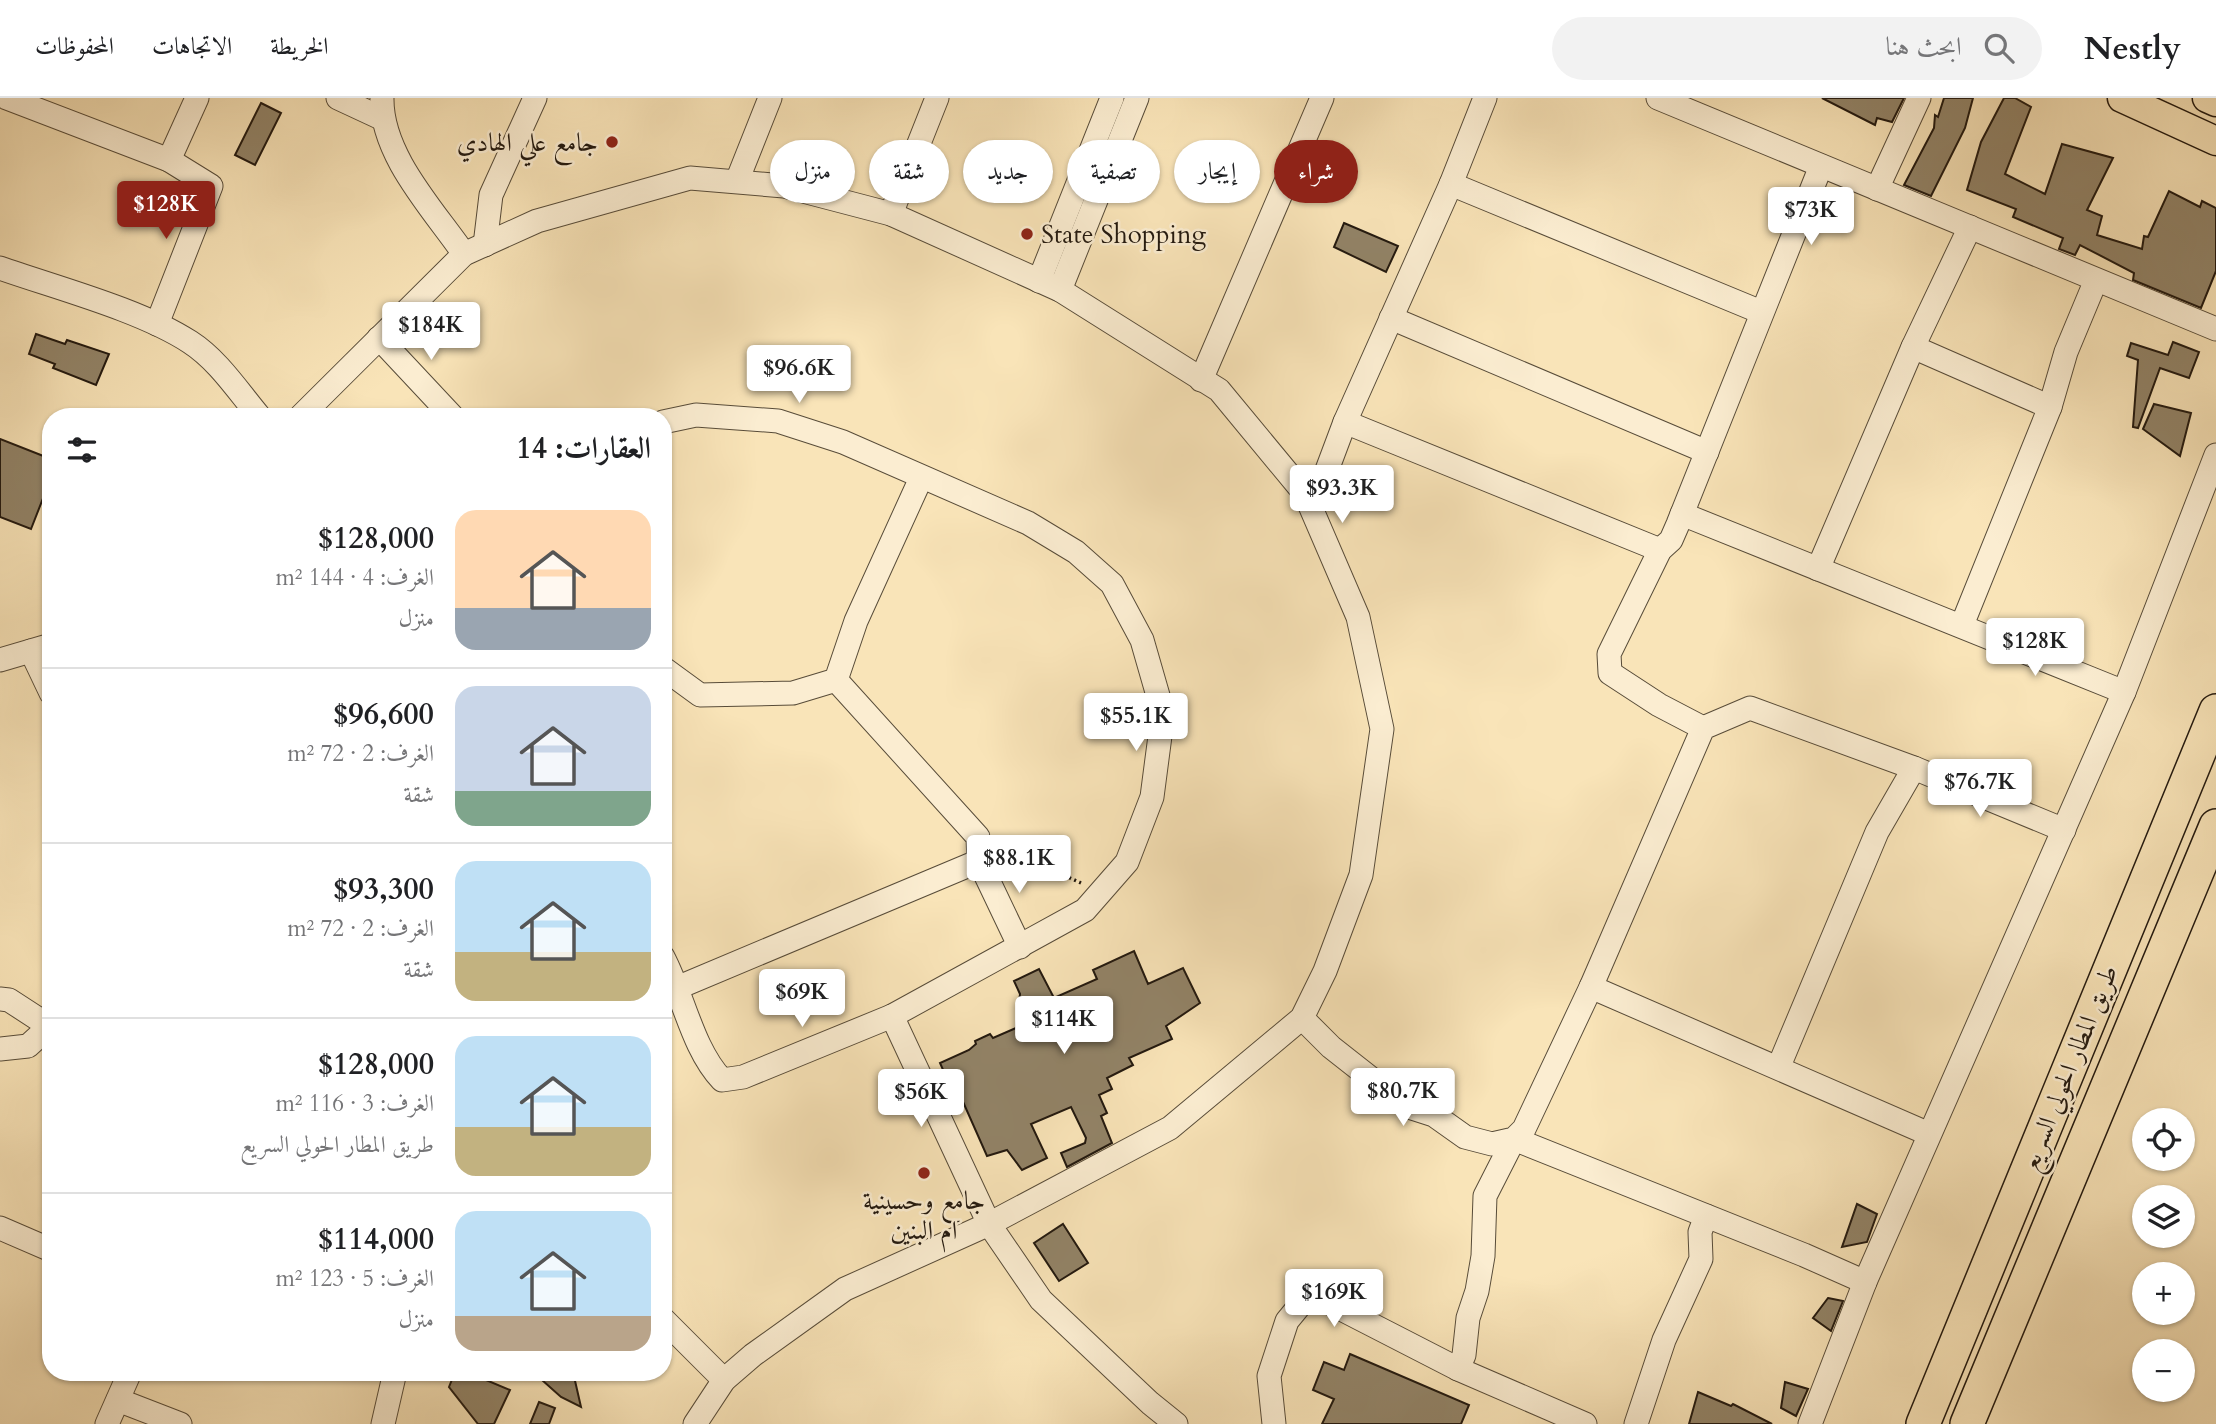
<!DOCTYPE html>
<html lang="ar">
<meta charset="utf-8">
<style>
body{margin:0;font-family:Cardo,Amiri,serif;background:#f2f2f2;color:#202124;direction:rtl;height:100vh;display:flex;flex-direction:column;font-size:26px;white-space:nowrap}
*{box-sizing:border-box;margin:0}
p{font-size:23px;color:#757577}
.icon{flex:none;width:38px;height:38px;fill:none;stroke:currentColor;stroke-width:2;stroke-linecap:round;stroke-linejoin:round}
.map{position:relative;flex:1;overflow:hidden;direction:ltr}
.details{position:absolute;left:42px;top:310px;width:630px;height:973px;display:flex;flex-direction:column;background:#fff;border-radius:28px;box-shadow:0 2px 5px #0004;direction:rtl}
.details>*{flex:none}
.top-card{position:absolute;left:693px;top:42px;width:665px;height:63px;direction:rtl;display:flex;gap:14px}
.tools{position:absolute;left:2132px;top:1010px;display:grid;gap:14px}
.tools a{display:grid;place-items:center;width:63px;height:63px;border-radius:50%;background:#fff;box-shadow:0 2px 5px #0004;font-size:35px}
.price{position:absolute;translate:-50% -60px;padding:0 16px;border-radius:7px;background:#fff;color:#222;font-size:23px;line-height:46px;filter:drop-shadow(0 2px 4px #0008)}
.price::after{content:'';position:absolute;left:50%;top:42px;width:21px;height:16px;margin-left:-10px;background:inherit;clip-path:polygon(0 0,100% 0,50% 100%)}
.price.current{background:#8f2418;color:#fff}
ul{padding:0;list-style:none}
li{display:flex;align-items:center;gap:21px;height:175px;padding:0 21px}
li+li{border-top:2px solid #e0e0e0}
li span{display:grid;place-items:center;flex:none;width:196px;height:140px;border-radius:21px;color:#555}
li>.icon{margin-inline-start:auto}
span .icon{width:84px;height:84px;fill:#fffc;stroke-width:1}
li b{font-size:30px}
h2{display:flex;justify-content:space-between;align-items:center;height:84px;padding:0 21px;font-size:30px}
.pill{padding:0 24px;border-radius:32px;background:#fff;box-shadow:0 2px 5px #0004;font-size:24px;line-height:63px}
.pill.current{background:#8f2418;color:#fff}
header{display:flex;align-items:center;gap:42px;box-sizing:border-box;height:98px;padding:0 35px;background:#fff;border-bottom:2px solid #e0e0e0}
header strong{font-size:33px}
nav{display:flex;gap:38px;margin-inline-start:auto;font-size:24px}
.search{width:490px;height:63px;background:#f2f2f2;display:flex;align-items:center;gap:18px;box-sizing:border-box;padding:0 24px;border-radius:38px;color:#757577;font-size:26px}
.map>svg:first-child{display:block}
.building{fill:#928367;stroke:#23190f;stroke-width:2}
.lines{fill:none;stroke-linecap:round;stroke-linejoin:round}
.minor-casing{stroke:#584c39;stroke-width:25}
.major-casing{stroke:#23190f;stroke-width:31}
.highway-casing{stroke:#23190f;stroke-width:36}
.path{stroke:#23190f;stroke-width:3.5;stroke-dasharray:2 3.5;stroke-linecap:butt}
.minor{stroke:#fbedd1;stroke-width:23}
.major{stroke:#f9e4b8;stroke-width:28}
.highway{stroke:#f9e4b8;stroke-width:33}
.poi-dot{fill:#8f2418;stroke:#fbedd1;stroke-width:2.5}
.labels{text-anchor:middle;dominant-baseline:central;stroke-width:5;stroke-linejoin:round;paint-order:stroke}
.poi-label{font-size:26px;fill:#23190f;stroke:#fbedd1;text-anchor:end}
.street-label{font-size:26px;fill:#23190f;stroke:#fbedd1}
</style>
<header>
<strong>Nestly</strong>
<div class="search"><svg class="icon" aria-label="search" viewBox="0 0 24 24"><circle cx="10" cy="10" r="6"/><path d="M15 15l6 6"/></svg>ابحث هنا</div>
<nav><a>الخريطة</a><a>الاتجاهات</a><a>المحفوظات</a></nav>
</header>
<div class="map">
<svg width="2216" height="1326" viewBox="0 0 2216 1326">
<rect width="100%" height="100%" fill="#f9e4b8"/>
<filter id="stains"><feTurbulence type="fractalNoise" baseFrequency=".00286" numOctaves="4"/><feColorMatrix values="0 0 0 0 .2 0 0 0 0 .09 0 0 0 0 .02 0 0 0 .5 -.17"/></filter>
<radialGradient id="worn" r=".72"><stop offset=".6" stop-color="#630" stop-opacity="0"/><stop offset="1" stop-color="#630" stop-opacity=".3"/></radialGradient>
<!-- building -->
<g class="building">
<polygon points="1822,0 1904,0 1892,24 1877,20 1875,27"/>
<polygon points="1944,0 1973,0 1965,30 1931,98 1904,87 1934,30 1935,17 1938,19"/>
<polygon points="2004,0 2015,0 2031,9 2005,76 2045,96 2062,46 2113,60 2087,112 2102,118 2097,137 2142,151 2144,138 2148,139 2169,93 2200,109 2202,103 2216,110 2216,173 2201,210 2133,182 2134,175 2080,147 2075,157 2059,151 2063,140 2013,119 2016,111 1967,92 1981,44"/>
<polygon points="261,5 281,15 255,67 235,57"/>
<polygon points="1344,125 1398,148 1386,174 1334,149"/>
<polygon points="36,236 65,246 67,242 109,256 96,287 53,270 55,266 29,256"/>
<polygon points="2173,244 2199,254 2189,280 2160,270 2138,330 2133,329 2138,262 2127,258 2131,245 2168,257"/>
<polygon points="2154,306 2191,315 2180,358 2143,331"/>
<polygon points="0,341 51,361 51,380 31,431 0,419"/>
<polygon points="1134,853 1148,886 1183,870 1200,905 1166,928 1172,941 1129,960 1133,967 1107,980 1112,991 1099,997 1107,1015 1101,1018 1112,1045 1067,1069 1061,1055 1085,1045 1086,1040 1071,1009 1031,1026 1047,1060 1022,1072 1007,1052 987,1058 960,997 955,999 940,965 969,952 976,946 975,943 990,936 993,940 1016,930 1020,896 1014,883 1039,871 1054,900 1097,881 1093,872"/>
<polygon points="1857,1106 1877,1116 1867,1144 1842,1149"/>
<polygon points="1063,1126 1088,1165 1059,1183 1034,1145"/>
<polygon points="1828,1200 1843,1203 1831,1233 1813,1220"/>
<polygon points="1350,1256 1469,1307 1461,1326 1322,1326 1334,1301 1313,1292 1324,1264 1344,1272"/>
<polygon points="455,1274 467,1274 510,1292 494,1326 478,1326 449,1289"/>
<polygon points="533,1274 573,1274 581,1309 561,1299"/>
<polygon points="1785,1284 1808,1291 1796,1318 1781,1310"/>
<polygon points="1698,1294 1731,1308 1733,1306 1772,1326 1689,1326"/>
<polygon points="539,1304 555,1310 549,1326 530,1326"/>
</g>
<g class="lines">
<!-- minor casing -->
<g class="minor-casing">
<g id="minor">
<polyline points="7,0 169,62 211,88 157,226"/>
<polyline points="338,0 381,20"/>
<path d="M382,0C381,57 433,111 464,156"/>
<polyline points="1658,0 2216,231"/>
<polyline points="169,62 197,0"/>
<polyline points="737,83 770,0"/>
<polyline points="1451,86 1761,214"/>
<polyline points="1877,91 1919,0"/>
<polyline points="891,116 937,0"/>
<polyline points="485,147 491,97 535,0"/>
<path d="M0,170C57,190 141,212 190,244C218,262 238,293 259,318"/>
<polyline points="1039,183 1112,0"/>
<polyline points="1060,192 1137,0"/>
<polyline points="1391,220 1707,354"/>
<polyline points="379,240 452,318"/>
<polyline points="1913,249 2050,309"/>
<polyline points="1201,282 1322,0"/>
<polyline points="301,318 464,156 537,123 690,80 784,88 891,116 1060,192 1219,292 1305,396 1358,519 1382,631 1361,777 1325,873 1302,920 1170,1030 989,1126 845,1191 753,1257 724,1282 695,1326"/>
<path d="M663,324L696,317L778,323L843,344L1028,425L1076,454L1112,486L1142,542L1163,615L1152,699L1127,764L1085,812L892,918L743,979L722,982C692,950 684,899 663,859"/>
<polyline points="1345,324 1660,452"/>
<polyline points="1305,396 1324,380 1345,324 1451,86 1485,0"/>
<polyline points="1682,416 2124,594"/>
<polyline points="1818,471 1913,249 1970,129"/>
<polyline points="1962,527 2050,309 2066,254 2096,182"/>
<polyline points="31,553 51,595"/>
<polyline points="0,562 51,547"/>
<polyline points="663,570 700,597 793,595 836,582 856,523 921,380"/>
<polyline points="836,582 978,739 979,763 1020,849"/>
<polyline points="1703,630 1659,607 1610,575 1609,556 1660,452 1671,442 1678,426 1821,68"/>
<polyline points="1591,889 1929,1036"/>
<polyline points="0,901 9,902 49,928"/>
<polyline points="663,901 679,889 979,763"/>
<polyline points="892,918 989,1126 1041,1202 1150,1305 1176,1326"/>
<polyline points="1302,920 1331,949 1406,1008 1434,1017 1465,1039 1492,1046 1514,1041 1524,1031 1591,889 1703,630 1750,610 1914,670 2064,732"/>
<polyline points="0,951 28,948 51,927"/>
<polyline points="1779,968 1877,734 1914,670"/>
<polyline points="0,1130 51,1152"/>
<polyline points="663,1221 724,1282"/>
<polyline points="1458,1271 1464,1257 1468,1220 1477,1193 1483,1158 1485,1098 1514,1041 1804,1157 1865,1184"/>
<polyline points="118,1302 180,1326"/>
<polyline points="107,1326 130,1274"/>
<polyline points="383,1326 395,1274"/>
<polyline points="1274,1326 1269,1278 1287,1223 1310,1195 1458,1271 1585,1326"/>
<polyline points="1636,1326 1664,1242 1701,1161 1700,1134 1706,1118"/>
<polyline points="1810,1326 1865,1184 2124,594 2216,357"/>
</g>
</g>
<!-- major casing -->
<g class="major-casing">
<g id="major">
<polyline points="2122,0 2216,43"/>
<polyline points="2207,0 2216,4"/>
</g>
</g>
<!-- highway casing -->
<g class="highway-casing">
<g id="highway">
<polyline points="1923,1326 2216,613"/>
<polyline points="1967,1326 2216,728"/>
</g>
</g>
<!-- path -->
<polyline class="path" points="999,748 1081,785"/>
<!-- minor -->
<use href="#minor" class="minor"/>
<!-- major -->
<use href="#major" class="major"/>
<!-- highway -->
<use href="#highway" class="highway"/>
</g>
<!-- markers -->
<g class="poi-dot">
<circle cx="612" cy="44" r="7"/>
<circle cx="1027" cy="136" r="7"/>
<circle cx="924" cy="1075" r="7"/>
</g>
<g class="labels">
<!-- poi labels -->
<g class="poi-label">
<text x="598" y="44">جامع علي الهادي</text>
<text x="1041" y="136" text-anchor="start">State Shopping</text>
<text x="924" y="1102" text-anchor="middle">جامع وحسينية<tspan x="924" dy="30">ام البنين</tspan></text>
</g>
<!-- street labels -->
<g class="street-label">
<text transform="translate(2069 970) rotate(-68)">طريق المطار الحولي السريع</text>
</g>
</g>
<rect width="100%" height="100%" filter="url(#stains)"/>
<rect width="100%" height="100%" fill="url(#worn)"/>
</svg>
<div class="tools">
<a><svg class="icon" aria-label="locate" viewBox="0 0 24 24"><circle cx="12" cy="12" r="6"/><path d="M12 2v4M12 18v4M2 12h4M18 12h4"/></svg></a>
<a><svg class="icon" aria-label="layers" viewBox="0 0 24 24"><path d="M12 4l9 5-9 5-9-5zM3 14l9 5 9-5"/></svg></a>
<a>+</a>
<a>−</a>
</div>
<b class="price current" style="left:166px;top:143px">$128K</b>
<b class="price" style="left:1811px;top:149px">$73K</b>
<b class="price" style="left:431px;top:264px">$184K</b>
<b class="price" style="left:799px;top:307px">$96.6K</b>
<b class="price" style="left:1342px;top:427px">$93.3K</b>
<b class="price" style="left:2035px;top:580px">$128K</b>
<b class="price" style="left:1136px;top:655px">$55.1K</b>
<b class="price" style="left:1980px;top:721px">$76.7K</b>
<b class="price" style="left:1019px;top:797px">$88.1K</b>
<b class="price" style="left:802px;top:931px">$69K</b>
<b class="price" style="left:1064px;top:958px">$114K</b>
<b class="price" style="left:1403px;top:1030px">$80.7K</b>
<b class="price" style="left:921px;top:1031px">$56K</b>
<b class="price" style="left:1334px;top:1231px">$169K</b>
<div class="top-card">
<a class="pill current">شراء</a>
<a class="pill">إيجار</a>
<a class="pill">تصفية</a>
<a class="pill">جديد</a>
<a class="pill">شقة</a>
<a class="pill">منزل</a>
</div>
<section class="details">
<h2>العقارات: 14<svg class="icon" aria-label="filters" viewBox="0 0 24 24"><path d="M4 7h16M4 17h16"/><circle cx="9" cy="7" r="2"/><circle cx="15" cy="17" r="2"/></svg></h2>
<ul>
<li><span style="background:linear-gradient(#ffd9b3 70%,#9aa5b1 0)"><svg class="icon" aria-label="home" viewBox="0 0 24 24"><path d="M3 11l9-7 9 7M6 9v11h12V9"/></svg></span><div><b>$128,000</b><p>الغرف: 4 · 144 m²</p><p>منزل</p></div></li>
<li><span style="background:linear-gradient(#c9d6e8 75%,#7fa58c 0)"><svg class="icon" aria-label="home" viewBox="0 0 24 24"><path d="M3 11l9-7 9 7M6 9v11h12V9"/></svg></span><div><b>$96,600</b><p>الغرف: 2 · 72 m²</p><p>شقة</p></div></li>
<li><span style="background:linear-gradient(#bfe0f5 65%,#c2b280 0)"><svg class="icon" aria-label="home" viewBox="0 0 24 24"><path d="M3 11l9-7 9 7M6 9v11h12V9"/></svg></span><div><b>$93,300</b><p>الغرف: 2 · 72 m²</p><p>شقة</p></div></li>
<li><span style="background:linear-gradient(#bfe0f5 65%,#c2b280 0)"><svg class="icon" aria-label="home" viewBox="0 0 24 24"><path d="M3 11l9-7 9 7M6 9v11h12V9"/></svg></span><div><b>$128,000</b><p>الغرف: 3 · 116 m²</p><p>طريق المطار الحولي السريع</p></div></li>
<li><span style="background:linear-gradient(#bfe0f5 75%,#b9a48a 0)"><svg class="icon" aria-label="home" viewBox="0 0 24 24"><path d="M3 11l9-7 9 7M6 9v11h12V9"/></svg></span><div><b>$114,000</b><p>الغرف: 5 · 123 m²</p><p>منزل</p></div></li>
</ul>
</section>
</div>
